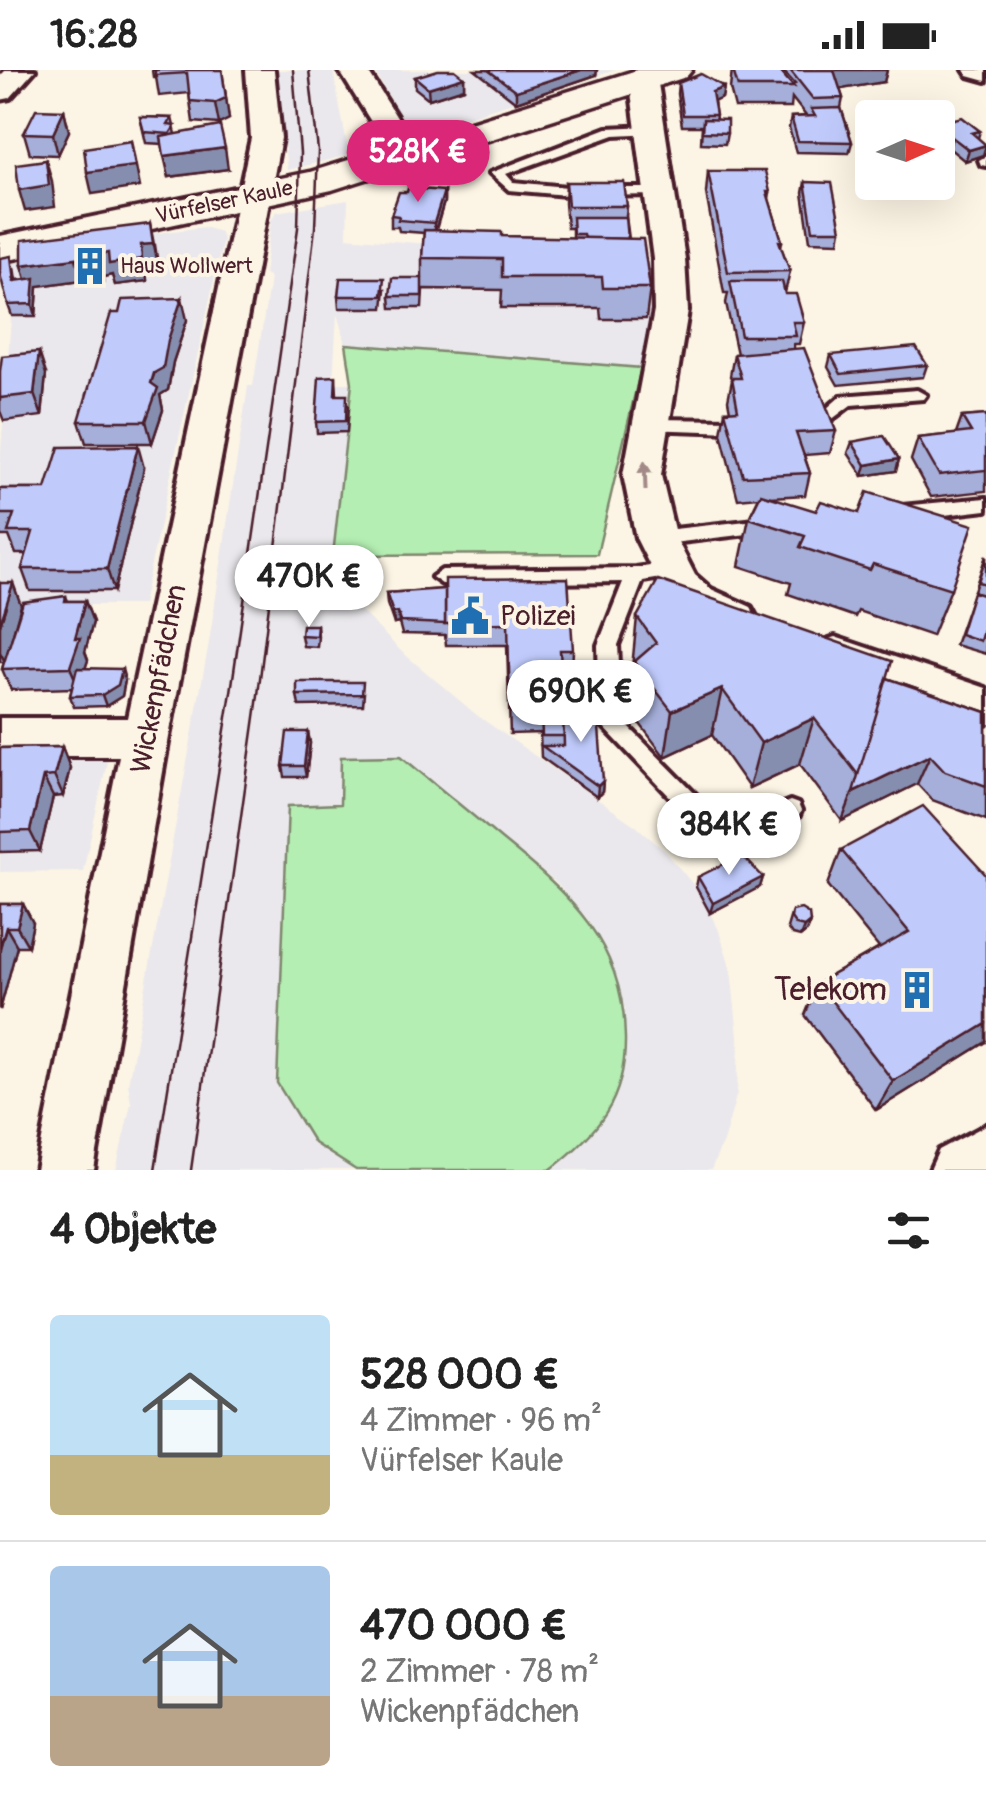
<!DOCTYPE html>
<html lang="de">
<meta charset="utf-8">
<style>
body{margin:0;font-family:Pangolin,sans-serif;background:#f2f2f2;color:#222;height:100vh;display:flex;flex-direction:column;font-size:38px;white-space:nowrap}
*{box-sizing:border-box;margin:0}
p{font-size:32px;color:#767676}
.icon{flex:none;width:55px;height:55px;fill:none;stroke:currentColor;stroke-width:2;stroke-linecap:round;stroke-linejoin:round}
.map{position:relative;height:1100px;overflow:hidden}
.side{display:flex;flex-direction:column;background:#fff;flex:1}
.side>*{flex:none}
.needle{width:65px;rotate:87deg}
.fabs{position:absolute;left:855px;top:30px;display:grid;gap:20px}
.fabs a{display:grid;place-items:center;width:100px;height:100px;border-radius:10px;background:#fff;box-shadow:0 10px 40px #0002;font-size:50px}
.price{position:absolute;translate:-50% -85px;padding:0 22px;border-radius:35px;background:#fff;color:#222;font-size:32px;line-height:65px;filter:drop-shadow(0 2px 5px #0008)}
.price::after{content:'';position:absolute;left:50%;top:60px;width:30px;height:22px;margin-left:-15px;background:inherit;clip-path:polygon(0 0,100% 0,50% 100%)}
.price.active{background:#db2777;color:#fff}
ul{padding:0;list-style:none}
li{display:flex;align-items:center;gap:30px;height:250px;padding:0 50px}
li+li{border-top:2px solid #e0e0e0}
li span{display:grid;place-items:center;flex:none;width:280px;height:200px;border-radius:10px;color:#555}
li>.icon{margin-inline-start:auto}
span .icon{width:120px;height:120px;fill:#fffc;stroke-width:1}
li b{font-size:42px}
h2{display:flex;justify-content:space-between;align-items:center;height:120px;padding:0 50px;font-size:42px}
.status{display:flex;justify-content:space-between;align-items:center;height:70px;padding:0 50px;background:#fff;direction:ltr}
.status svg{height:28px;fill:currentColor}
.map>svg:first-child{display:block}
.built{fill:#eae8ec}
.green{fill:#b4eeb2;stroke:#7f866e;stroke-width:2.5}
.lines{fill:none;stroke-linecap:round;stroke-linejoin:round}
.service-casing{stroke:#4a1f2b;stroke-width:8}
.minor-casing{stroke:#4a1f2b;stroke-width:8}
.secondary-casing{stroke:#4a1f2b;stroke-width:7}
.service{fill:#fcf5e5;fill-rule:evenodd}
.minor{fill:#fcf5e5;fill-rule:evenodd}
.secondary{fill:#fcf5e5;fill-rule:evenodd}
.tram{stroke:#4a1f2b;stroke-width:2.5}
.wall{fill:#a5afd9;stroke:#4a1f2b;stroke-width:2.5}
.shaded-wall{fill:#868eb0;stroke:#4a1f2b;stroke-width:2.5}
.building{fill:#c0cbfc;stroke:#4a1f2b;stroke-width:2.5}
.oneway{fill:#a38a88}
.labels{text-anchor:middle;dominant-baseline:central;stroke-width:8;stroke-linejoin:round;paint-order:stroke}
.far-street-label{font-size:22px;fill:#4a1f2b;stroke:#fcf5e5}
.far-poi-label{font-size:22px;fill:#4a1f2b;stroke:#fcf5e5;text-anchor:start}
.poi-label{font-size:28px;fill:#4a1f2b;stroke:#fcf5e5;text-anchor:start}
.street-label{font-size:28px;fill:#4a1f2b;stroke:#fcf5e5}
.near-poi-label{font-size:32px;fill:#4a1f2b;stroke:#fcf5e5;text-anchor:end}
</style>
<div class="status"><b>16:28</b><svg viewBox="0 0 49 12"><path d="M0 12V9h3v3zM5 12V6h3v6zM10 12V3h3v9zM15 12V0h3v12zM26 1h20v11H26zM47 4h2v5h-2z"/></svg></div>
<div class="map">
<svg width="986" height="1100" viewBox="0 0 986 1100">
<rect width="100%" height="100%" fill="#fcf5e5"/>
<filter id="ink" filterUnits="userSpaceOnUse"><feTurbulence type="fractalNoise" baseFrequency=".01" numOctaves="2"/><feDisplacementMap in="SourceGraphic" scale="20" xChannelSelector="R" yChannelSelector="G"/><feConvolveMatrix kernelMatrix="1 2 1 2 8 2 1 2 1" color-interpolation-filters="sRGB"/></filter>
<g filter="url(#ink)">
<!-- built -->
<g class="built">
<polygon points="276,0 333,0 349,85 287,100"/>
<polygon points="374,0 616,0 423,60 404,54"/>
<polygon points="348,130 347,167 649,193 653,248 641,298 346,274 337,244 333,313 352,313 330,510 402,582 478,646 636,756 666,782 696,818 718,858 731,899 739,975 737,1023 724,1069 711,1100 550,1100 574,1082 625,939 611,894 589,851 556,813 401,686 341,687 340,734 288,737 277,1013 314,1073 356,1100 116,1100 131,1033 128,1014 209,572 248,316 253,316 270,208 264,204 271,150 276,142"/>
<polygon points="204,157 220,162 223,170 142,535 0,535 0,391 11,247 0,196 150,164"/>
<polygon points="0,682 109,683 83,801 0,802"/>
</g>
<!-- green -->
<g class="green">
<polygon points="346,274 641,298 597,484 333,485 352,313"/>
<path d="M401,686C434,714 468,741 501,769C570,825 624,872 625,968C626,1030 598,1063 550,1100H356L314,1073L277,1013L288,736L340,734L341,687Z"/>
</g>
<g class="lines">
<!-- service casing -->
<g class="service-casing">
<g id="service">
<polygon points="650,56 657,60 655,63 614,65 506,104 513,112 578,118 659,118 666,122 664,125 578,126 509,120 490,103 607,58"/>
<polygon points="986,86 986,96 981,95 979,90"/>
<polygon points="917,320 926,325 923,329 851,335 819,359 810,353 841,326"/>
<polygon points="652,349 733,350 742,356 733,362 646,359 643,355 646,351"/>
<polygon points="986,428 986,440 902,450 893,443 902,436"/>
<polygon points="774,448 783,455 781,460 656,475 647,468 656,461"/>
<polygon points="671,493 681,500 678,505 643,511 618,575 622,650 727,756 790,731 798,734 801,741 798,748 723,777 715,774 600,653 598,575 623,512 442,514 432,507 442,500 636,498"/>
</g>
</g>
<!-- minor casing -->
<g class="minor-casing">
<g id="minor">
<polygon points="6,0 35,0 10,28 0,30 0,6"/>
<polygon points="246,0 274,0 281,68 169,667 94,1100 36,1100 119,686 0,686 0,648 127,648 251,68"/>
<polygon points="339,0 367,0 421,86 416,92 396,92"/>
<polygon points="648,0 657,7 685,189 688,241 661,405 676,468 695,505 711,519 751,537 757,548 751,559 736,564 681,541 665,526 636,468 623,405 654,241 653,189 629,7 633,1"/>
<polygon points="964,0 986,0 986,11 968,6"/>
<polygon points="835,567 986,618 986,654 820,596 813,584 820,572"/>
<polygon points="986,1055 986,1100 930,1100 939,1080"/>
</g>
</g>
<!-- secondary casing -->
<g class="secondary-casing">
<polygon id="secondary" points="637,0 692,0 686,7 332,120 0,192 0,166 310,102"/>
</g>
<!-- service -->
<use href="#service" class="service"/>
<!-- minor -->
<use href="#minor" class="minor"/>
<!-- secondary -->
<use href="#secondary" class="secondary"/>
<!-- tram -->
<g class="tram">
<polyline points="155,1100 231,622 298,158 300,83 293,0"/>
<polyline points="191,1100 257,633 315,158 318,81 309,0"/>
</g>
</g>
<!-- wall -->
<g class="wall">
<polygon points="152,0 222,0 229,49 219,54 193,52 189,23 159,26 156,7 153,7"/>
<polygon points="475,0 597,0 596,5 516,32"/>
<polygon points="732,0 887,0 884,12 840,19 843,28 841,38 852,72 849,83 796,82 789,58 791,47 806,46 792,28 791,38 735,38 730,19"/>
<polygon points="415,7 464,7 464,18 429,29 415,18"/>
<polygon points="678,13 724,17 722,28 714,31 716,50 727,63 725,74 701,73 702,56 682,56 677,24"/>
<polygon points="64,40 69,61 58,85 30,84 24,63"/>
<polygon points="140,47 172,48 176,64 228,99 169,107 163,74 146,73"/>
<polygon points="938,53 980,61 978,68 983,85 965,91 949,78 940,80 938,79"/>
<polygon points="708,101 770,122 769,129 782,171 781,177 790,201 785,223 804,252 799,274 794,274 794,279 836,361 830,383 804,385 810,403 805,425 771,427 951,519 932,566 858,541 855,547 788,524 791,513 739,496 749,448 759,427 738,429 721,363 725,341 730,341 728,330 732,310 730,306 734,284 737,284 726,233 728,223 724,223 706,123"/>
<polygon points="566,112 627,136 626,147 629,169 650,218 646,249 601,249 600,238 501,238 502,220 423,219 422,238 391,238 390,226 422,208 422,188 424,163 399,161 398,157 391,157 391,145 444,121 444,132 436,160 502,166 572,168 572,158 567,158 565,133"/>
<polygon points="805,112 841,160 839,172 810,171 803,123"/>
<polygon points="155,175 158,195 146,197 147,211 115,215 112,205 103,207 103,212 83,214 81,210 38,216 36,246 12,246 8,235 14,197 16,210 27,209 22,195"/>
<polygon points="385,219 383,238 339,238 338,226"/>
<polygon points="187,250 173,292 168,320 160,325 163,340 152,373 86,373 79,351"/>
<polygon points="831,285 927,295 923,307 838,315 828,297"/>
<polygon points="0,301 46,304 42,346 4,351 0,341"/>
<polygon points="336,306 337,325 349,336 347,362 317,363 316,352"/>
<polygon points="986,345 986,421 931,427 911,390 918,368 956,364 962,347"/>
<polygon points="852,372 899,389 896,401 863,406 848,383"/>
<polygon points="144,398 114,521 30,521 22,499 26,484 16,484 9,466 0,466 0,419 46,419"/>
<polygon points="986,486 986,584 955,575"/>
<polygon points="0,513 21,535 66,526 68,531 85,531 93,552 85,582 88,590 85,598 125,610 122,626 106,636 74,637 70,626 72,618 11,620 2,599 4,592 0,592"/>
<polygon points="445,519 573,580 572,601 561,601 563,639 603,711 602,722 597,727 541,687 540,663 510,664 507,575 446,575 445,565 402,564 399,553 394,554 387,534 386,523"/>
<polygon points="637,547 887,608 986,642 986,750 932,730 917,714 842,751 800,694 749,718 712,665 665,687 628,638"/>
<polygon points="317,555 318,566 317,577 303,576 301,565"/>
<polygon points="364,623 363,635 299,636 297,625"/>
<polygon points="308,662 310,673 306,707 285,707 283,696"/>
<polygon points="62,677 70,698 63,726 53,727 40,781 0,782 0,678"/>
<polygon points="841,780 986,805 986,972 876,1040 805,945 818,913 879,878 828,815"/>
<polygon points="698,807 763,807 760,817 710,843 696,817"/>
<polygon points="0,834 23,834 33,853 28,876 17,876 0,940"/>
<polygon points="792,841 810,852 806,862 800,867 792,865 787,858"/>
</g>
<!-- shaded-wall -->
<g class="shaded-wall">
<polygon points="581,0 597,0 596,5 516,32 516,21"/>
<polygon points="834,0 887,0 884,12 830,21"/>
<polygon points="464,7 464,18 429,29 428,18"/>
<polygon points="724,17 722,28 711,33 712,22"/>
<polygon points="225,20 229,49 219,54 215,33"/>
<polygon points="64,40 69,61 58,85 53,64"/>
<polygon points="952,67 949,78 940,80 943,69"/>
<polygon points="131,71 140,117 92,124 87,102"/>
<polygon points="986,75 983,85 965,91 969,80"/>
<polygon points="225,78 228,99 169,107 164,86"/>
<polygon points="46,90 52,111 55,137 25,141 19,120"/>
<polygon points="444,121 444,132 434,164 434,153"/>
<polygon points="150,154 158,195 146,197 147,211 115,215 112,205 103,207 103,212 83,214 81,210 38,216 36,246 22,195 97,185 141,175"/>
<polygon points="182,228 187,250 173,292 168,320 160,325 163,340 152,373 146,351 151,313"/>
<polygon points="39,282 46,304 42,346 34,324"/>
<polygon points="138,376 144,398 114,521 107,499"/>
<polygon points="899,389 896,401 863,406 866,395"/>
<polygon points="13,513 21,535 5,592 0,582 0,555"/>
<polygon points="85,531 93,552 85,582 88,590 79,618 70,597 75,568"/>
<polygon points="398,542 399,553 394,554 393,543"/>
<polygon points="122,599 125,610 122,626 106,636 102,625"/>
<polygon points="722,619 712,665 665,687 672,641"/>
<polygon points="814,648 800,694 749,718 761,673"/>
<polygon points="308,662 310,673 306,707 304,696"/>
<polygon points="62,677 70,698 63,726 54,706"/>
<polygon points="930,685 917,714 842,751 853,722"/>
<polygon points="43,707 53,727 40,781 30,761"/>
<polygon points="603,711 602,722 597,727 598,716"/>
<polygon points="763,807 760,817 710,843 713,833"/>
<polygon points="23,834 33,853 28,876 17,857"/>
<polygon points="810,852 806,862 800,867 804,857"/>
<polygon points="6,857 17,876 0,940 0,878"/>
<polygon points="986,954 986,972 876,1040 893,1011"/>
</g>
<!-- building -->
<g class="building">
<polygon points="155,0 222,0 226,28 215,33 190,31 187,3 155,5"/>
<polygon points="438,0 455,0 464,7 428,18 415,7"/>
<polygon points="488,0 581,0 516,21"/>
<polygon points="733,0 779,0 794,17 738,17"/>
<polygon points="779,0 782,0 795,14 792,15"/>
<polygon points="790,0 834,0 843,28 813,29"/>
<polygon points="701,4 724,17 712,22 716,45 683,45 678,13"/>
<polygon points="841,38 852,72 798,71 791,47 815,46 811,39"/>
<polygon points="36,39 64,40 53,64 24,63"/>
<polygon points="140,47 172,48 168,55 175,56 170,64 144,62"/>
<polygon points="962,47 980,61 972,63 986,75 969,80 952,67 943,69 938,65 938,53"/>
<polygon points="703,49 727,50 727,63 702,62"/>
<polygon points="220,56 225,78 164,86 161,67"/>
<polygon points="131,71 135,96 87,102 84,78"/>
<polygon points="46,90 49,115 19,120 16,94"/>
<polygon points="708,101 765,101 770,122 767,122 782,171 779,171 790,201 728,202"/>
<polygon points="566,112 624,112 627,136 568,136"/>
<polygon points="805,112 832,113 841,160 813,160"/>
<polygon points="408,118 444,121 434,153 398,150 399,146 391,145 399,122 407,122"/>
<polygon points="572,147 626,147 628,169 584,168 583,164 573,164"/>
<polygon points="150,154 153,174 141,175 142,189 109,194 108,183 97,185 97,190 77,193 76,188 22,195 22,170"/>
<polygon points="424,160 502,162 502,166 643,169 650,218 603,218 602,207 502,207 502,189 422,188"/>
<polygon points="11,186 14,211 35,208 33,234 8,235 0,204 0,188"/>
<polygon points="340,208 384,208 382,226 338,226"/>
<polygon points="392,208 422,208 422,226 390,226"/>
<polygon points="730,211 782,211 785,224 796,224 804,252 793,252 796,266 741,266"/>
<polygon points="182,228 168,270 163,298 154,303 151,313 158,318 146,351 79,351 111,243 119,243 122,230"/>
<polygon points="916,277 927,295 841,304 831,285"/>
<polygon points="804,278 836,361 796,363 810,403 743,406 725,341 738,340 732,308 741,308 734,284"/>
<polygon points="39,282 34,324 0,328 0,301 2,286"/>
<polygon points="336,306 335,325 347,325 346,351 316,352 319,307"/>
<polygon points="986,345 986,400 939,405 918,368 971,362 962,347"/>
<polygon points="884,366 899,389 866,395 852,372"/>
<polygon points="138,376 107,499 22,499 33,462 8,462 14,444 0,444 0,419 46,419 59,377"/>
<polygon points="867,422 973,455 951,519 873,494 870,500 800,477 805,466 749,448 761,424 816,441 821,431 859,443"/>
<polygon points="986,486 986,514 978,512"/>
<polygon points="568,508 573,580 560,580 565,666 542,666 541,642 510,642 508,553 445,554 445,509"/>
<polygon points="658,510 892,591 859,706 814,648 761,673 722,619 672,641 634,592 656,573 637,547"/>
<polygon points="0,513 13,513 0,555"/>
<polygon points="445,519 445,554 401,552 398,542 393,543 386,523"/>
<polygon points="973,522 986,526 986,550 980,571 960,564"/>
<polygon points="66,526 65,531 85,531 75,568 80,568 70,597 2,599 23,532"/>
<polygon points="302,555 317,555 316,566 301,565"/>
<polygon points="77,598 122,599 118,615 102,625 70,626"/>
<polygon points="887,608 986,642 986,716 945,701 930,685 853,722"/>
<polygon points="297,612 363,612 362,624 297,625"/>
<polygon points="563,639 598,644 603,711 598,716 542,676 564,676"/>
<polygon points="287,662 308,662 304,696 283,696"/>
<polygon points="62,677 54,706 43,707 30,761 0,762 0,678"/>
<polygon points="923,736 986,805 986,954 893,1011 818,913 909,862 841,780"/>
<polygon points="742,785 763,807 713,833 698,807"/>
<polygon points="0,834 23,834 17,857 6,857 0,878"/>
<polygon points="801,839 809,844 810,852 804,857 796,855 791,848 792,841"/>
</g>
<!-- one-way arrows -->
<defs><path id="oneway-solid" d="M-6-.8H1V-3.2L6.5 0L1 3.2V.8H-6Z" transform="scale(2.5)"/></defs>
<use class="oneway" href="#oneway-solid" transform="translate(645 406) rotate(-92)"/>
</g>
<!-- icons -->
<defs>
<g id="building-bare" transform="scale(3)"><path d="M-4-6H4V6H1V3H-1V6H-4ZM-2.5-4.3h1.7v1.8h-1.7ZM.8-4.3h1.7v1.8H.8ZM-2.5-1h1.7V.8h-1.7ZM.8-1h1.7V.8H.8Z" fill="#1f6fb2" stroke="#fcf5e5" stroke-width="2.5" paint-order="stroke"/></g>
<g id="civic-bare" transform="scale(3)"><path d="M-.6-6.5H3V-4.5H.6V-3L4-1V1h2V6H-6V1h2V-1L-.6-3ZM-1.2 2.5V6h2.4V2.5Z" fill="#1f6fb2" stroke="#fcf5e5" stroke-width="2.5" paint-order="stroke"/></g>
</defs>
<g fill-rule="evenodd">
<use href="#building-bare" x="90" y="196"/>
<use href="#civic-bare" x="470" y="546"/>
<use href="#building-bare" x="917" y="920"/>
</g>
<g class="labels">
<!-- far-street labels -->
<g class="far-street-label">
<text transform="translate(224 132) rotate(-12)">Vürfelser Kaule</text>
</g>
<!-- far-poi labels -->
<g class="far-poi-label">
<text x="120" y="196">Haus Wollwert</text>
</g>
<!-- poi labels -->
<g class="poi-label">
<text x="500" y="546">Polizei</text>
</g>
<!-- street labels -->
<g class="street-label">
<text transform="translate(159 609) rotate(-79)">Wickenpfädchen</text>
</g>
<!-- near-poi labels -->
<g class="near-poi-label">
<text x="887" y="920">Telekom</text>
</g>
</g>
</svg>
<div class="fabs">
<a><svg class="needle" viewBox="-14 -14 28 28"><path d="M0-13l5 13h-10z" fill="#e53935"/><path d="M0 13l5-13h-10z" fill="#767676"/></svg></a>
</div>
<b class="price active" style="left:418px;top:135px">528K €</b>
<b class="price" style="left:309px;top:560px">470K €</b>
<b class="price" style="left:581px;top:675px">690K €</b>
<b class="price" style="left:729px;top:808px">384K €</b>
</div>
<section class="side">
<h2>4 Objekte<svg class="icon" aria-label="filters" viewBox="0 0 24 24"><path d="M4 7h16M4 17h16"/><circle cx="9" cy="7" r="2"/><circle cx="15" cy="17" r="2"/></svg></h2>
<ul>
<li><span style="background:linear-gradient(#bfe0f5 70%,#c2b280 0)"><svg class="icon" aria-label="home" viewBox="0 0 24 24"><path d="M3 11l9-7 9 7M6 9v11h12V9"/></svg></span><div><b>528 000 €</b><p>4 Zimmer · 96 m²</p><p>Vürfelser Kaule</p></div></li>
<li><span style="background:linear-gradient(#a9c7e8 65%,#b9a48a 0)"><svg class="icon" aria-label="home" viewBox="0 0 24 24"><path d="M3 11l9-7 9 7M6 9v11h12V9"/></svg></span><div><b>470 000 €</b><p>2 Zimmer · 78 m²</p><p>Wickenpfädchen</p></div></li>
</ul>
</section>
